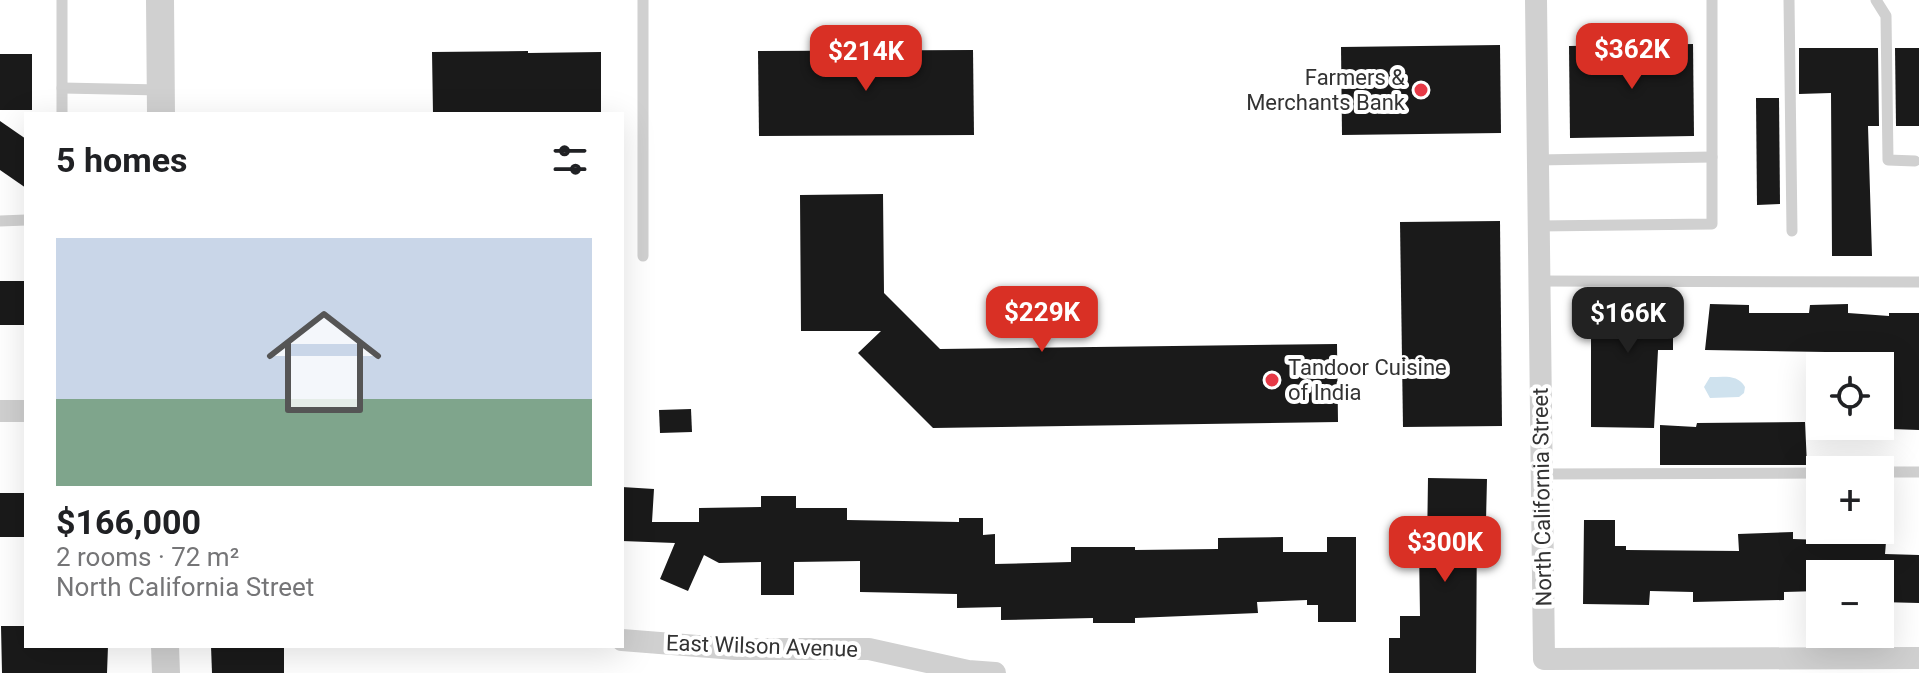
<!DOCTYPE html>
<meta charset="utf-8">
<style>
body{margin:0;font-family:Roboto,sans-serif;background:#f2f2f2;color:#202124;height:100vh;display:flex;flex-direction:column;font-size:30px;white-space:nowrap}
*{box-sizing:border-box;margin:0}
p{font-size:26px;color:#757577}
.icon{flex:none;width:44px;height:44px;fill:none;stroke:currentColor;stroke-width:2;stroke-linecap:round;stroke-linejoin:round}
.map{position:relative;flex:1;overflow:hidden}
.side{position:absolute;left:24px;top:112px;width:600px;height:536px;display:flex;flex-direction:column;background:#fff;border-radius:0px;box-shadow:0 8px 32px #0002}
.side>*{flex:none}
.tools{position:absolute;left:1806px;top:352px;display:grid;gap:16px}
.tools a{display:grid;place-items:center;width:88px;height:88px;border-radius:0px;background:#fff;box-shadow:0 8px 32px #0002;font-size:40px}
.price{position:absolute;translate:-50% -68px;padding:0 18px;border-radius:16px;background:#d93025;color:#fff;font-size:26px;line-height:52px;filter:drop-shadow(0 2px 4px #0008)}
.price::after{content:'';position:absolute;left:50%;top:48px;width:24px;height:18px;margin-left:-12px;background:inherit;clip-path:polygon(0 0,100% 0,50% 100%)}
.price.on{background:#222;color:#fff}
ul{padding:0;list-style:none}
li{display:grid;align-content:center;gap:16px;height:424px;padding:0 32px}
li+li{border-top:2px solid #e0e0e0}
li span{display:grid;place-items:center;height:248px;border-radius:0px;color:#555}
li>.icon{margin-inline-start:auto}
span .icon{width:144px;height:144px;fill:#fffc;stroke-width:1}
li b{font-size:34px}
h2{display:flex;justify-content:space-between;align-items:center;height:96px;padding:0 32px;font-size:34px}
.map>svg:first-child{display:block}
.water{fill:#cfe2ee}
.building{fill:#1a1a1a}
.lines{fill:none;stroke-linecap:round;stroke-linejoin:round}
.service{stroke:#d0d0d0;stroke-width:11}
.minor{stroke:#d0d0d0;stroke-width:22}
.tertiary{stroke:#d0d0d0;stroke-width:28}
.poi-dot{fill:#e63946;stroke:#fff;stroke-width:3}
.labels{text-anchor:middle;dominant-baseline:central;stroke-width:8;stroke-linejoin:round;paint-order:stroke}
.poi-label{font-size:22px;fill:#333;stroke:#fff;text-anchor:end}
.street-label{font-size:22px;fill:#333;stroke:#fff}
</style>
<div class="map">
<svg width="1919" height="673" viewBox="0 0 1919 673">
<rect width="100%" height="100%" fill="#fff"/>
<!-- water -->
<path class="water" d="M1710,377C1724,377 1738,374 1745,387L1744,393L1739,397L1710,398L1704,387Z"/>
<!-- building -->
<g class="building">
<polygon points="1693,44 1694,136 1570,138 1569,46"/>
<polygon points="1500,45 1501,133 1342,135 1341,47"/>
<polygon points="1799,48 1878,48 1879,126 1868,126 1872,256 1832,256 1831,93 1799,94"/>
<polygon points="1895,48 1919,48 1919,126 1896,126"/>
<polygon points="973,50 974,135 759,136 758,51"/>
<polygon points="528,51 528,53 601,52 601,114 433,114 432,52"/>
<rect x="0" y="54" width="32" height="56"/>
<polygon points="1756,98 1779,98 1780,204 1757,205"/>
<polygon points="0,121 26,139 26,188 0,170"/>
<polygon points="883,194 884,293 940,349 1337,344 1338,422 933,428 858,353 881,331 801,331 800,195"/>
<polygon points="1500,221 1502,426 1403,427 1400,222"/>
<rect x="0" y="281" width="26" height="44"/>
<polygon points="1591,290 1673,290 1673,350 1658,350 1654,428 1591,427"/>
<polygon points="1710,304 1749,305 1749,313 1809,313 1810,305 1848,304 1848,313 1889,316 1889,313 1919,313 1919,430 1891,429 1891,353 1705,350"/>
<polygon points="691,409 692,432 660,433 659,410"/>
<polygon points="1805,422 1807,465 1660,465 1660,425 1696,427 1697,423"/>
<polygon points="1428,478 1487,479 1486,521 1477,521 1476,673 1389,673 1389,638 1400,638 1400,616 1420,616 1419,547 1427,547"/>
<polygon points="622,487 654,489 652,522 699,522 699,508 761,507 761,496 796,496 796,508 847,508 847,520 959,522 959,518 983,518 983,535 995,534 995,564 1071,562 1071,547 1135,547 1135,550 1218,549 1218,538 1283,537 1283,552 1327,552 1327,537 1356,537 1356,622 1318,622 1318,605 1307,605 1307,600 1257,602 1258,613 1135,618 1135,623 1093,623 1093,618 1001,620 1001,607 957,608 957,594 860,592 860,561 794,562 794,595 761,595 761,562 719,563 704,555 688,591 660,579 675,543 622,541"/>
<rect x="0" y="493" width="26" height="44"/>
<polygon points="1584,520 1615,520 1615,546 1626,546 1626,550 1739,551 1738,534 1793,532 1793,539 1886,542 1885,554 1919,555 1919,603 1880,602 1880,574 1820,574 1820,591 1784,592 1784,600 1693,602 1693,592 1650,591 1649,605 1583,604"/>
<polygon points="1,626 26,626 26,646 108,646 107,673 2,673"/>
<polygon points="211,646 284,646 284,673 212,673"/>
</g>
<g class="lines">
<!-- service -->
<g class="service">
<polyline points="62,0 62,114"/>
<polyline points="643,0 643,256"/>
<polyline points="1789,0 1792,231"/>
<polyline points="1876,0 1886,16 1888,160 1915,161"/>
<polyline points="62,88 161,90"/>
<polyline points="1537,160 1712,157"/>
<polyline points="0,221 26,220"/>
<polyline points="1538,226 1712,224 1712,0"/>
<polyline points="1539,281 1919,282"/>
<polyline points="1880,472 1919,472"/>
<polyline points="1542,474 1820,473"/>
</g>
<!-- minor -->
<g class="minor">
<polyline points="1536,0 1544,659 1919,658"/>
<polyline points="0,411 26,411"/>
<polyline points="622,640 735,649 869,649 968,671 995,673"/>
</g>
<!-- tertiary -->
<g class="tertiary">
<polyline points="160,0 161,114"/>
<polyline points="165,646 166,673"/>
</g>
</g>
<!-- markers -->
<g class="poi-dot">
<circle cx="1421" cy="90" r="8"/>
<circle cx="1272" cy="380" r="8"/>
</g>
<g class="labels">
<!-- poi labels -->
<g class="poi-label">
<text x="1405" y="77">Farmers &amp;<tspan x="1405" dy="25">Merchants Bank</tspan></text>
<text x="1288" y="367" text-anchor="start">Tandoor Cuisine<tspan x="1288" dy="25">of India</tspan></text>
</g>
<!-- street labels -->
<g class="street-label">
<text transform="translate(1542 497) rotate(-91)">North California Street</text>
<text transform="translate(762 646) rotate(2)">East Wilson Avenue</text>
</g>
</g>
</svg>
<div class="tools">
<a><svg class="icon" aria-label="locate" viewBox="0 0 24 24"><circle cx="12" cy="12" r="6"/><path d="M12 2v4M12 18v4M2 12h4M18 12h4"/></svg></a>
<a>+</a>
<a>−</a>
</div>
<b class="price" style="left:1632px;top:91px">$362K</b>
<b class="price" style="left:866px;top:93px">$214K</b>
<b class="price" style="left:1042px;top:354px">$229K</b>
<b class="price on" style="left:1628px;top:355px">$166K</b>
<b class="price" style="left:1445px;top:584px">$300K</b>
<section class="side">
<h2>5 homes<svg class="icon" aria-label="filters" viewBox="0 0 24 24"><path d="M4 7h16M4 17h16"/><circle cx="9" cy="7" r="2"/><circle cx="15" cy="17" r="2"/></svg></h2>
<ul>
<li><span style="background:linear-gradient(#c9d6e8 65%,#7fa58c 0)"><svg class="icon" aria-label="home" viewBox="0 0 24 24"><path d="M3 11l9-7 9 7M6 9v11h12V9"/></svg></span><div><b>$166,000</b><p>2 rooms · 72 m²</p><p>North California Street</p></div></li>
</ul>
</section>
</div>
